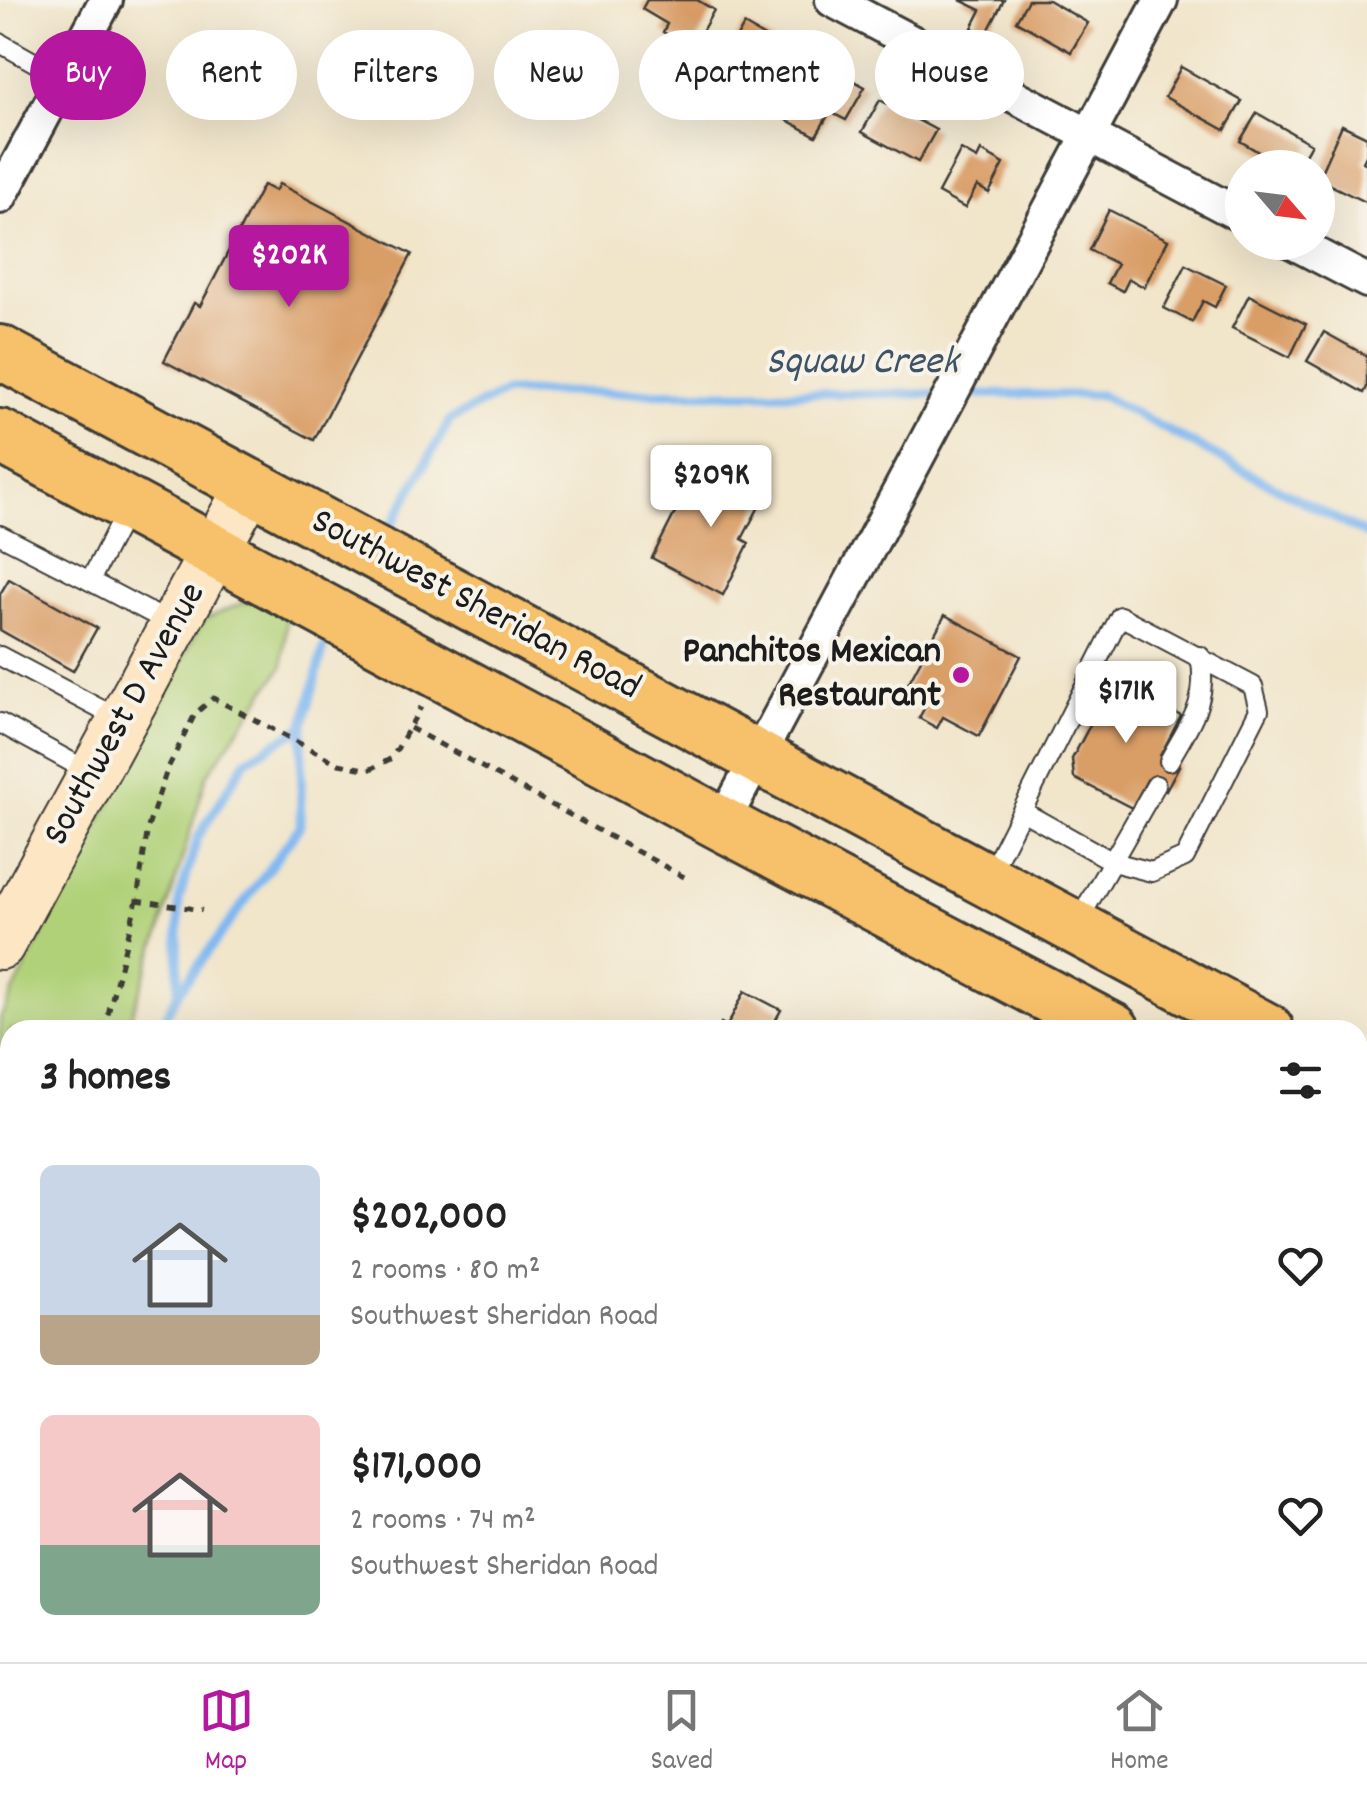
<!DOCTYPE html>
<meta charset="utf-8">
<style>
body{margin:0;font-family:Dekko,sans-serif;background:#f6f6f6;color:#222;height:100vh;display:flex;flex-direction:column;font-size:38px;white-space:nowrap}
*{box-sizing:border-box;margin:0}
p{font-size:32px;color:#767676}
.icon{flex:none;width:55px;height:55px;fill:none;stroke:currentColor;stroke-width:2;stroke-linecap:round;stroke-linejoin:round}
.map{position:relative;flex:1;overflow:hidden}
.details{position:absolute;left:0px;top:1020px;width:1368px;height:642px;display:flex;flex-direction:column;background:#fff;border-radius:30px 30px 0 0;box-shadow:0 10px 40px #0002}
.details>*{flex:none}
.top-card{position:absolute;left:30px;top:30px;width:1308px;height:90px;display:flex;gap:20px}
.needle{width:65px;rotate:118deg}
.fabs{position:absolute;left:1225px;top:150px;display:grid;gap:20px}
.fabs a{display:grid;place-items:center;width:110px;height:110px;border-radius:50%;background:#fff;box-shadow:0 10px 40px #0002;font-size:50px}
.price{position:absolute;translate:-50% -85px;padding:0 22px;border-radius:10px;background:#fff;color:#222;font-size:32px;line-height:65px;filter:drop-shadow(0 2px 5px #0008)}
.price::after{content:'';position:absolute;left:50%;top:60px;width:30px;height:22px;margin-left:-15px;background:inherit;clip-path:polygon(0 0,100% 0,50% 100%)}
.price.on{background:#b5179e;color:#fff}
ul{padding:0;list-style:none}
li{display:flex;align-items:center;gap:30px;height:250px;padding:0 40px}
li span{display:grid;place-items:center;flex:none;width:280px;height:200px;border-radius:15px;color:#555}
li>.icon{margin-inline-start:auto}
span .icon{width:120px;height:120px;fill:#fffc;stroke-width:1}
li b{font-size:42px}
h2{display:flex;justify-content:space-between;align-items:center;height:120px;padding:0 40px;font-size:42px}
.pill{padding:0 35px;border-radius:45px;background:#fff;box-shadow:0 10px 40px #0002;font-size:35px;line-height:90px}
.pill.on{background:#b5179e;color:#fff}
.tabs{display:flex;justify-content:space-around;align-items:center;height:140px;border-top:2px solid #e0e0e0;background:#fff;font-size:28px;color:#767676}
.tabs a{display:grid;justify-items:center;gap:5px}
.tabs .on{color:#b5179e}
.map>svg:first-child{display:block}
.green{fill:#b1d179;stroke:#66764a;stroke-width:2.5}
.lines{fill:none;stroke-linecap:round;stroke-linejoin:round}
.stream{stroke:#80b8f0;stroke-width:9}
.building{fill:#d99d66}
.lane-casing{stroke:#3c3a36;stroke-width:22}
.street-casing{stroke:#3c3a36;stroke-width:38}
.secondary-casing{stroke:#3c3a36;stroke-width:52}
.primary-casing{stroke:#3c3a36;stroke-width:58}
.path{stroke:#3c3a36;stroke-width:5;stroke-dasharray:8 8;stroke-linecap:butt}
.lane{stroke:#fff;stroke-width:18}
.street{stroke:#fff;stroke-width:32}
.secondary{stroke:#fce6c4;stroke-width:48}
.primary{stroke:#f7c06b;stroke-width:52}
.poi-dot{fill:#b5179e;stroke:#f7f3e8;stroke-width:4}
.labels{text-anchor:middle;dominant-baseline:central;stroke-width:8;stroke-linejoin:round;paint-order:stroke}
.street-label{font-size:38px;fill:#1c1c1c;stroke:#f7f3e8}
.poi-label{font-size:38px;font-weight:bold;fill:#1c1c1c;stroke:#f7f3e8;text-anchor:end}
.water-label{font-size:40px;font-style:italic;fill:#3f5366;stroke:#f7f3e8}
</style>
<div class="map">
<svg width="1367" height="1662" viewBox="0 0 1367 1662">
<rect width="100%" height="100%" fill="#f7f3e8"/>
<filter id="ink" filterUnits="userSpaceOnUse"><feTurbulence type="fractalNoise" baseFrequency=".01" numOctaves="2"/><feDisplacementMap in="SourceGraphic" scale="20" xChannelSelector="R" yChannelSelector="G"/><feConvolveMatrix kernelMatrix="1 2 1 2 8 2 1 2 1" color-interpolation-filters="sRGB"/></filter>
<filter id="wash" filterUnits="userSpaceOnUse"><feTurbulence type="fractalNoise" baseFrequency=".0048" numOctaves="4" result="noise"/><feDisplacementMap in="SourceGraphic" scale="40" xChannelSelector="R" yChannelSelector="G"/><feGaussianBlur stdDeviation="2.25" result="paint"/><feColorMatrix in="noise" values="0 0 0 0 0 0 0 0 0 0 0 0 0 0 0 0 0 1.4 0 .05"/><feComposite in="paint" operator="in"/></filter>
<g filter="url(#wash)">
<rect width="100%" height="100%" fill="#f1e5ca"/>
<!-- green -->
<polygon class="green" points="253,598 287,614 283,666 207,775 159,936 126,1030 10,1030 10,1278 0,1293 0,1018 203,620"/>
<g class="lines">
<!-- stream -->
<g class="stream">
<polyline points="959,394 1100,395 1367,535"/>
<polyline points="391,526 450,420 505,392 943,394"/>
<polyline points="178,990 179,900 198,837 246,760 303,727"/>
<polyline points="158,1030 178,993 300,826 303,727 324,647"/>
<polyline points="0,1331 10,1317"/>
<polyline points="0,1407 10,1406"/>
</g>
</g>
<g id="blocks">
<!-- building -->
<g class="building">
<polygon points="647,0 697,0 714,10 692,49 663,32 667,24 642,9"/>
<polygon points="960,0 1004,0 986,35 972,28 981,10"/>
<polygon points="1028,0 1048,0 1088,23 1071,52 1016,21"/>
<polygon points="744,25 780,46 753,93 717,72"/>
<polygon points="809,56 865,87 846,120 830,112 816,136 776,114"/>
<polygon points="1181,67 1242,101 1225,130 1165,97"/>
<polygon points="880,100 936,130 918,162 862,132"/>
<polygon points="1257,113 1311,144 1297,168 1286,168 1240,141"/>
<polygon points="1342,125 1367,137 1367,154 1363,162 1367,164 1367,203 1318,179"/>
<polygon points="961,150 977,159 981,151 1004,164 989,193 977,186 965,208 938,193"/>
<polygon points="279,184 412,254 314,440 164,361 194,303 200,306 263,185 275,191"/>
<polygon points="1109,210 1168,240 1144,287 1129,279 1123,291 1107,283 1117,264 1089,250"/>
<polygon points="1186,265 1226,285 1215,307 1203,301 1192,322 1164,308"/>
<polygon points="1249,295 1306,324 1290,357 1232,328"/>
<polygon points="1324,332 1367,356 1367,387 1364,393 1307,361"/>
<polygon points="716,462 751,481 747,489 764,497 742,539 749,543 723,595 652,558 683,497 695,503"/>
<polygon points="9,579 97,628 73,671 0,630 0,594"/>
<polygon points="945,615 1021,656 979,736 943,717 937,728 919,718 925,707 902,695"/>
<polygon points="1114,680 1181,716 1160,756 1179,766 1166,790 1147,780 1132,808 1074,778 1072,759"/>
<polygon points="745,991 781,1010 770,1030 717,1030 721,1023 727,1026"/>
<polygon points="1358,1355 1367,1360 1367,1445 1358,1463"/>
<polygon points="0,1541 10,1547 10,1609 0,1624"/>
<polygon points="1367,1607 1367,1662 1338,1662 1343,1652 1358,1652 1358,1625"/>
<polygon points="131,1652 210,1652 205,1662 126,1662"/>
<polygon points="523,1652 604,1652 599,1662 541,1662"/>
<polygon points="640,1652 763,1652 763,1654 732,1662 642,1662"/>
<polygon points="1136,1652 1218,1652 1213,1662 1153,1662"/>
</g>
</g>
</g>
<g filter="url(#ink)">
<use href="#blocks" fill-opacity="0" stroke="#3c3a36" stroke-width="2.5"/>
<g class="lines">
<!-- lane casing -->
<g class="lane-casing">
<g id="lane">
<polyline points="0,43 64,79"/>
<polyline points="127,509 90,581 172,624"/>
<polyline points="0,535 90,581"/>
<polyline points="0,656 119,719"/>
<polyline points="0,723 93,774"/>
<path d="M1169,761C1190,723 1209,701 1200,656"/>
<polyline points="989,876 1120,616 1253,686 1259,710 1185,857 1152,872 1113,862 1022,811"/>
<polyline points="1077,923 1156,785"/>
<polyline points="1358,1280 1367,1286"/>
<polyline points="1358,1487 1367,1469"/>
<polyline points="1264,1662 1269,1652"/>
</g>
</g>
<!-- street casing -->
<g class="street-casing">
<g id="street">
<polyline points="832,0 1242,216"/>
<polyline points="0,197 106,0"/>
<polyline points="1292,242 1367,281"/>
<polyline points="722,824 1161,0"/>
<polyline points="397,1652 414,1662"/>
<polyline points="1033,1652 1051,1662"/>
<polyline points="267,1662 272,1652"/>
</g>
</g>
<!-- secondary casing -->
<g class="secondary-casing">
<g id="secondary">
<polyline points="0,945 251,484"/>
<polyline points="916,1662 921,1652"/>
</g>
</g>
<!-- primary casing -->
<g class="primary-casing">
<g id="primary">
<polyline points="0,352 1267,1030"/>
<polyline points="0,436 722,824 1113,1030"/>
<polyline points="1358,1078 1367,1083"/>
<polyline points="1358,1160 1367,1165"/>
</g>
</g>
<!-- path -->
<g class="path">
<polyline points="410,728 686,878"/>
<polyline points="137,900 202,910"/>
<polyline points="104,1030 137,900 148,827 167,770 195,714 213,698 339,764 369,770 392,758 421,707"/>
</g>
<!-- lane -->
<use href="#lane" class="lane"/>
<!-- street -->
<use href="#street" class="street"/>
<!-- secondary -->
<use href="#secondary" class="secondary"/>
<!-- primary -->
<use href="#primary" class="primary"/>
</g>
</g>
<!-- markers -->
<circle class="poi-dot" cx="961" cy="675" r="10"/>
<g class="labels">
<!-- street labels -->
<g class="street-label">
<text transform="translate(475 606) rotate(28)">Southwest Sheridan Road</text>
<text transform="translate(126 715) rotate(-61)">Southwest D Avenue</text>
</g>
<!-- poi labels -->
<g class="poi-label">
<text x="941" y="653">Panchitos Mexican<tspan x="941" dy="44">Restaurant</tspan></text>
</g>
<!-- water labels -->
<g class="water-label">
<text x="862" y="364">Squaw Creek</text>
</g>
</g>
</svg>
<div class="fabs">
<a><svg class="needle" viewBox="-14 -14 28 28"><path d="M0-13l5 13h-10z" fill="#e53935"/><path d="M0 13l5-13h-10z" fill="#767676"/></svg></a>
</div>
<b class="price on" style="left:289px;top:310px">$202K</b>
<b class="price" style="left:711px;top:530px">$209K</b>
<b class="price" style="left:1126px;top:746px">$171K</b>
<div class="top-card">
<a class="pill on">Buy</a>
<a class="pill">Rent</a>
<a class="pill">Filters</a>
<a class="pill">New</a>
<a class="pill">Apartment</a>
<a class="pill">House</a>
</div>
<section class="details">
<h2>3 homes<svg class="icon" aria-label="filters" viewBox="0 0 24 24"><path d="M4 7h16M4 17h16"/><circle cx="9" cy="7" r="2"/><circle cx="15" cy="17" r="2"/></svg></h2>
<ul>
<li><span style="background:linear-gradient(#c9d6e8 75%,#b9a48a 0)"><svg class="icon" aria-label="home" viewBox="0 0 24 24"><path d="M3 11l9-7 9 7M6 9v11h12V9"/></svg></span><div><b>$202,000</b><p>2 rooms · 80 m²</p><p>Southwest Sheridan Road</p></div><svg class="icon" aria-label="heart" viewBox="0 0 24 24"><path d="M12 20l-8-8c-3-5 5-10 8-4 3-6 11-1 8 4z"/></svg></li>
<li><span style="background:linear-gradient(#f6c9c9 65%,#7fa58c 0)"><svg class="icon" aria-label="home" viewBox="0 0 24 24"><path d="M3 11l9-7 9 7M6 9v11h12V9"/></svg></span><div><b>$171,000</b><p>2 rooms · 74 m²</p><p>Southwest Sheridan Road</p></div><svg class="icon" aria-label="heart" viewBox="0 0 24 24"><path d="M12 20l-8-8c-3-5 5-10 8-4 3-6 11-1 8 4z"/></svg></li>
</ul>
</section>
</div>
<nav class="tabs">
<a class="on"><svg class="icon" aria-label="map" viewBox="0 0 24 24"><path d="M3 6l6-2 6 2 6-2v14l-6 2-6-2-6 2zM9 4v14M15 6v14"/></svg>Map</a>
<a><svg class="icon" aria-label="saved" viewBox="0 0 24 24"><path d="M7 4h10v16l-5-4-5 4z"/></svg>Saved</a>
<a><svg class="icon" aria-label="home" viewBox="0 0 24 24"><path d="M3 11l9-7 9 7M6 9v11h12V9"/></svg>Home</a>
</nav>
